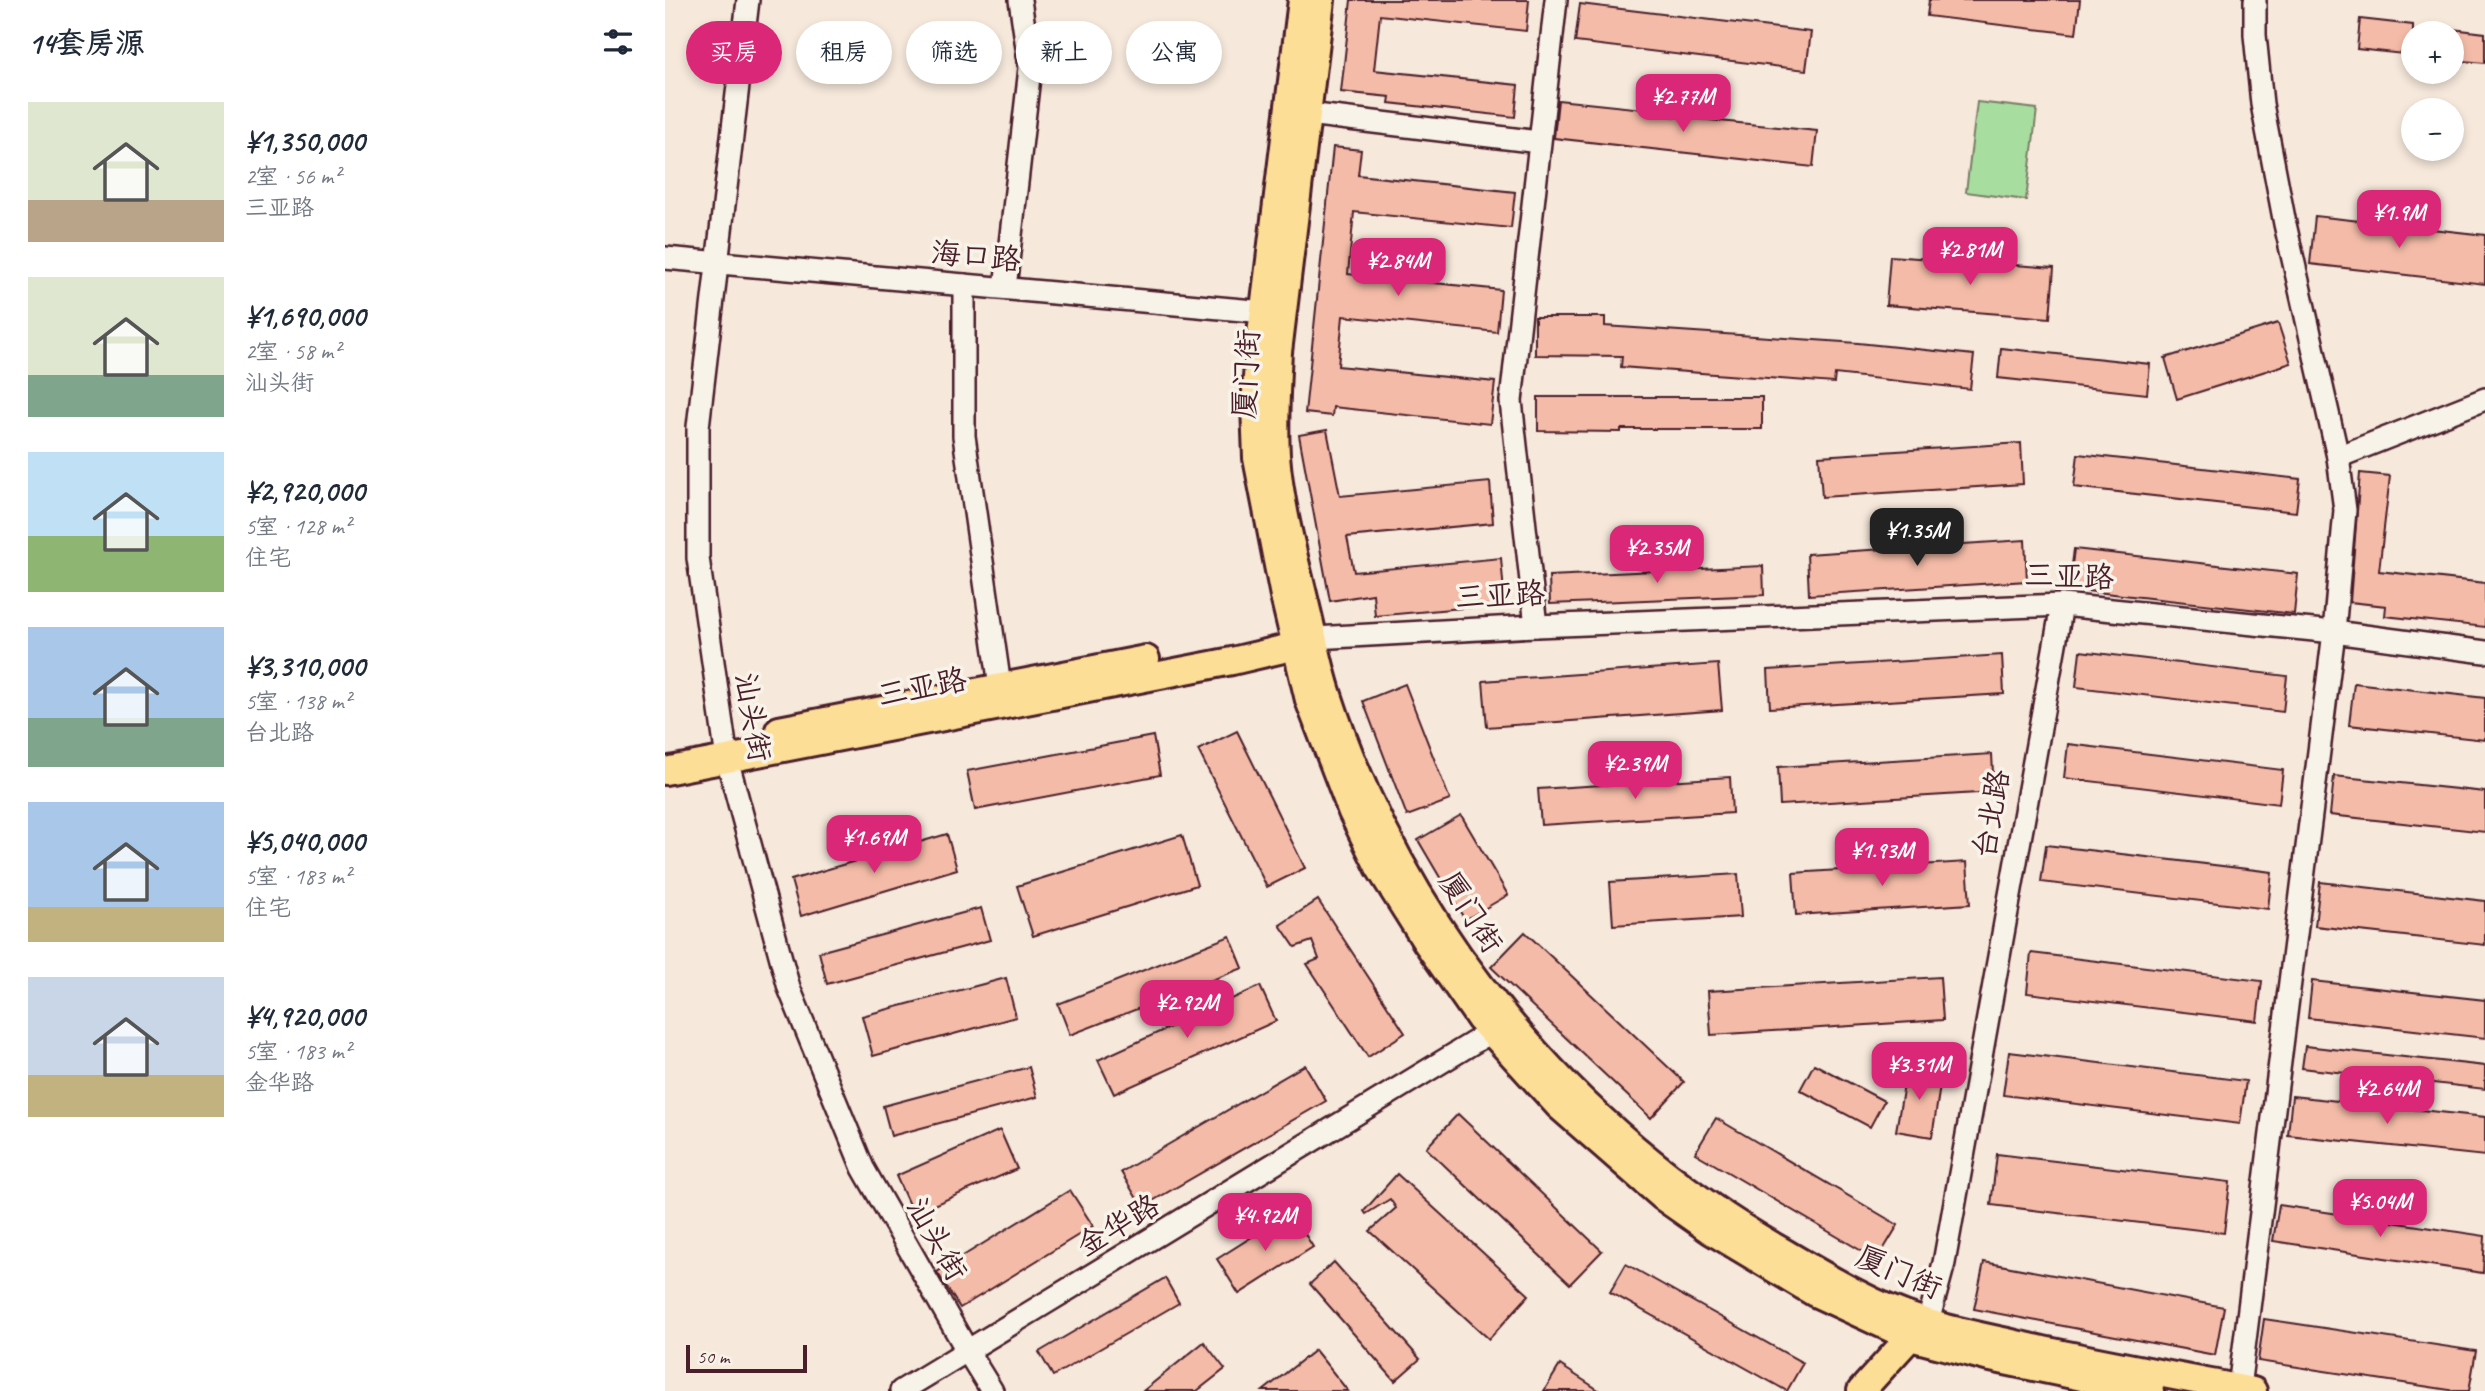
<!DOCTYPE html>
<html lang="zh">
<meta charset="utf-8">
<style>
body{margin:0;font-family:Caveat,"LXGW WenKai TC",sans-serif;background:#f6f6f7;color:#1f2937;height:100vh;display:flex;flex-direction:column;font-size:26px;white-space:nowrap}
*{box-sizing:border-box;margin:0}
p{font-size:23px;color:#747a83}
.icon{flex:none;width:38px;height:38px;fill:none;stroke:currentColor;stroke-width:2;stroke-linecap:round;stroke-linejoin:round}
.map{position:relative;flex:1;overflow:hidden}
.details{display:flex;flex-direction:column;background:#fff;width:665px}
.details>*{flex:none}
.hud{position:absolute;left:21px;top:21px;width:665px;height:63px;display:flex;gap:14px}
.buttons{position:absolute;left:1736px;top:21px;display:grid;gap:14px}
.buttons a{display:grid;place-items:center;width:63px;height:63px;border-radius:50%;background:#fff;box-shadow:0 4px 10px #0003;font-size:35px}
.scale{position:absolute;left:21px;bottom:18px;width:121px;box-sizing:border-box;padding-left:7px;border:4px solid #4a1f2b;border-top:0;font-size:19px;line-height:24px;white-space:nowrap;color:#4a1f2b;-webkit-text-stroke:5px #f7f3e8;paint-order:stroke}
.price{position:absolute;translate:-50% -60px;padding:0 16px;border-radius:14px;background:#db2777;color:#fff;font-size:23px;line-height:46px;filter:drop-shadow(0 2px 4px #0008)}
.price::after{content:'';position:absolute;left:50%;top:42px;width:21px;height:16px;margin-left:-10px;background:inherit;clip-path:polygon(0 0,100% 0,50% 100%)}
.price.current{background:#222;color:#fff}
ul{padding:0;list-style:none}
li{display:flex;align-items:center;gap:21px;height:175px;padding:0 28px}
li span{display:grid;place-items:center;flex:none;width:196px;height:140px;border-radius:0px;color:#555}
li>.icon{margin-inline-start:auto}
span .icon{width:84px;height:84px;fill:#fffc;stroke-width:1}
li b{font-size:30px}
h2{display:flex;justify-content:space-between;align-items:center;height:84px;padding:0 28px;font-size:30px}
.chip{padding:0 24px;border-radius:32px;background:#fff;box-shadow:0 4px 10px #0003;font-size:24px;line-height:63px}
.chip.current{background:#db2777;color:#fff}
main{display:flex;flex:1;min-height:0}
.map>svg:first-child{display:block}
.green{fill:#a8dda0;stroke:#797e66;stroke-width:2}
.building{fill:#f4bca8;stroke:#4a1f2b;stroke-width:2}
.lines{fill:none;stroke-linecap:round;stroke-linejoin:round}
.minor-casing{stroke:#4a1f2b;stroke-width:26}
.major-casing{stroke:#4a1f2b;stroke-width:32}
.minor{stroke:#f7f3e8;stroke-width:21}
.major{stroke:#fdde96;stroke-width:26}
.labels{text-anchor:middle;dominant-baseline:central;stroke-width:7;stroke-linejoin:round;paint-order:stroke}
.street-label{font-size:30px;fill:#4a1f2b;stroke:#f7f3e8}
</style>
<main>
<section class="details">
<h2>14套房源<svg class="icon" aria-label="filters" viewBox="0 0 24 24"><path d="M4 7h16M4 17h16"/><circle cx="9" cy="7" r="2"/><circle cx="15" cy="17" r="2"/></svg></h2>
<ul>
<li><span style="background:linear-gradient(#dfe7d0 70%,#b9a48a 0)"><svg class="icon" aria-label="home" viewBox="0 0 24 24"><path d="M3 11l9-7 9 7M6 9v11h12V9"/></svg></span><div><b>¥1,350,000</b><p>2室 · 56 m²</p><p>三亚路</p></div></li>
<li><span style="background:linear-gradient(#dfe7d0 70%,#7fa58c 0)"><svg class="icon" aria-label="home" viewBox="0 0 24 24"><path d="M3 11l9-7 9 7M6 9v11h12V9"/></svg></span><div><b>¥1,690,000</b><p>2室 · 58 m²</p><p>汕头街</p></div></li>
<li><span style="background:linear-gradient(#bfe0f5 60%,#8fb573 0)"><svg class="icon" aria-label="home" viewBox="0 0 24 24"><path d="M3 11l9-7 9 7M6 9v11h12V9"/></svg></span><div><b>¥2,920,000</b><p>5室 · 128 m²</p><p>住宅</p></div></li>
<li><span style="background:linear-gradient(#a9c7e8 65%,#7fa58c 0)"><svg class="icon" aria-label="home" viewBox="0 0 24 24"><path d="M3 11l9-7 9 7M6 9v11h12V9"/></svg></span><div><b>¥3,310,000</b><p>5室 · 138 m²</p><p>台北路</p></div></li>
<li><span style="background:linear-gradient(#a9c7e8 75%,#c2b280 0)"><svg class="icon" aria-label="home" viewBox="0 0 24 24"><path d="M3 11l9-7 9 7M6 9v11h12V9"/></svg></span><div><b>¥5,040,000</b><p>5室 · 183 m²</p><p>住宅</p></div></li>
<li><span style="background:linear-gradient(#c9d6e8 70%,#c2b280 0)"><svg class="icon" aria-label="home" viewBox="0 0 24 24"><path d="M3 11l9-7 9 7M6 9v11h12V9"/></svg></span><div><b>¥4,920,000</b><p>5室 · 183 m²</p><p>金华路</p></div></li>
</ul>
</section>
<div class="map">
<svg width="1820" height="1391" viewBox="0 0 1820 1391">
<rect width="100%" height="100%" fill="#f6e8db"/>
<filter id="ink" filterUnits="userSpaceOnUse"><feTurbulence type="fractalNoise" baseFrequency=".0143" numOctaves="2"/><feDisplacementMap in="SourceGraphic" scale="14" xChannelSelector="R" yChannelSelector="G"/><feConvolveMatrix kernelMatrix="1 2 1 2 8 2 1 2 1" color-interpolation-filters="sRGB"/></filter>
<g filter="url(#ink)">
<!-- green -->
<polygon class="green" points="1312,102 1372,109 1361,200 1301,192"/>
<!-- building -->
<g class="building">
<polygon points="686,0 864,0 861,31 715,15 709,70 853,85 850,117 724,103 725,97 676,92"/>
<polygon points="1264,0 1415,0 1411,34 1262,16"/>
<polygon points="915,4 1146,32 1141,70 910,42"/>
<polygon points="1695,19 1748,25 1748,55 1692,49"/>
<polygon points="1787,29 1820,33 1820,63 1787,60"/>
<polygon points="893,100 1007,112 1006,116 1152,131 1148,167 889,138"/>
<polygon points="668,147 696,150 693,175 850,192 846,228 689,212 683,274 836,290 832,332 678,316 673,366 830,382 825,424 668,407 667,416 640,413"/>
<polygon points="1650,216 1820,235 1820,284 1645,264"/>
<polygon points="1225,256 1389,268 1385,318 1221,305"/>
<polygon points="870,317 940,317 940,326 1193,343 1309,355 1305,389 1170,374 1169,383 956,367 957,356 870,355"/>
<polygon points="1613,323 1626,363 1512,399 1500,358"/>
<polygon points="1336,348 1485,364 1482,394 1333,378"/>
<polygon points="873,397 1097,397 1097,429 956,429 956,432 873,431"/>
<polygon points="662,430 675,496 825,482 828,523 682,537 689,572 836,558 840,604 710,616 708,594 665,601 634,435"/>
<polygon points="1356,443 1358,484 1157,497 1154,456"/>
<polygon points="1413,454 1635,479 1631,512 1409,487"/>
<polygon points="1695,473 1725,476 1714,571 1820,583 1820,627 1720,616 1721,606 1685,602"/>
<polygon points="1360,540 1362,581 1144,595 1142,554"/>
<polygon points="1409,549 1633,574 1629,614 1404,589"/>
<polygon points="1098,566 1099,595 885,604 884,576"/>
<polygon points="1415,651 1622,676 1618,712 1411,687"/>
<polygon points="1337,655 1339,694 1105,708 1103,670"/>
<polygon points="1053,664 1057,710 822,727 818,681"/>
<polygon points="1689,683 1820,698 1820,740 1684,725"/>
<polygon points="740,684 785,800 742,816 698,701"/>
<polygon points="572,731 640,868 602,887 533,750"/>
<polygon points="488,736 495,775 310,810 302,771"/>
<polygon points="1403,744 1618,770 1614,804 1399,778"/>
<polygon points="1327,754 1329,792 1115,805 1113,767"/>
<polygon points="1669,776 1820,792 1820,832 1665,815"/>
<polygon points="1065,777 1067,813 876,825 873,789"/>
<polygon points="796,815 843,895 800,920 753,840"/>
<polygon points="282,834 292,869 136,916 126,880"/>
<polygon points="517,835 532,885 368,936 352,886"/>
<polygon points="1381,845 1607,872 1603,909 1376,882"/>
<polygon points="1302,862 1305,904 1131,915 1128,873"/>
<polygon points="1073,874 1076,917 948,925 945,882"/>
<polygon points="1655,882 1820,901 1820,945 1650,926"/>
<polygon points="653,900 740,1033 703,1057 642,964 654,959 647,941 630,947 615,925"/>
<polygon points="316,908 325,940 162,984 154,952"/>
<polygon points="860,932 1019,1082 986,1118 826,967"/>
<polygon points="565,936 578,968 405,1035 393,1004"/>
<polygon points="1366,953 1597,981 1592,1021 1362,993"/>
<polygon points="1275,977 1278,1020 1046,1035 1043,991"/>
<polygon points="341,978 351,1017 208,1056 197,1016"/>
<polygon points="1647,981 1820,1000 1820,1038 1643,1018"/>
<polygon points="595,986 611,1021 449,1094 433,1060"/>
<polygon points="1640,1046 1820,1066 1820,1089 1637,1068"/>
<polygon points="1344,1052 1581,1081 1575,1124 1338,1095"/>
<polygon points="1149,1064 1219,1101 1205,1127 1135,1090"/>
<polygon points="640,1065 661,1101 477,1207 456,1172"/>
<polygon points="364,1067 372,1097 226,1136 218,1106"/>
<polygon points="1242,1067 1277,1073 1267,1137 1231,1131"/>
<polygon points="1627,1096 1820,1117 1820,1156 1623,1135"/>
<polygon points="793,1114 937,1251 905,1284 761,1148"/>
<polygon points="1051,1118 1233,1225 1212,1260 1030,1153"/>
<polygon points="335,1130 352,1169 248,1214 231,1176"/>
<polygon points="1332,1154 1565,1182 1559,1233 1326,1205"/>
<polygon points="732,1174 864,1295 824,1339 705,1231 731,1208 725,1199 701,1214 699,1211"/>
<polygon points="405,1190 428,1226 295,1308 272,1272"/>
<polygon points="1614,1205 1820,1236 1818,1273 1608,1241"/>
<polygon points="626,1212 648,1247 574,1294 552,1259"/>
<polygon points="669,1262 755,1359 730,1381 645,1284"/>
<polygon points="1319,1262 1559,1307 1550,1355 1309,1309"/>
<polygon points="961,1264 1138,1363 1122,1391 945,1292"/>
<polygon points="500,1278 514,1303 388,1376 374,1352"/>
<polygon points="1599,1319 1811,1351 1804,1391 1791,1391 1593,1361"/>
<polygon points="539,1342 560,1369 532,1391 478,1391"/>
<polygon points="650,1350 683,1391 598,1391"/>
<polygon points="895,1365 935,1391 879,1391"/>
</g>
<g class="lines">
<!-- minor casing -->
<g class="minor-casing">
<g id="minor">
<polyline points="83,0 33,427 33,558 62,759 124,988 198,1168 303,1352 327,1391"/>
<polyline points="626,112 874,142"/>
<polyline points="0,258 611,313"/>
<polyline points="299,285 299,436 337,700"/>
<polyline points="340,288 365,68 355,0"/>
<polyline points="1673,457 1820,399"/>
<polyline points="871,626 846,401 891,0"/>
<polyline points="649,638 871,626 1397,605 1669,632 1820,652"/>
<polyline points="1263,1322 1279,1263 1397,605"/>
<polyline points="1574,1388 1669,632 1680,510 1673,457 1620,224 1597,104 1590,35 1590,0"/>
<polyline points="236,1391 839,1024"/>
</g>
</g>
<!-- major casing -->
<g class="major-casing">
<g id="major">
<polyline points="637,0 594,350 590,405 592,458 619,596 644,700 687,812 714,867 760,940 815,1019 894,1106 998,1197 1045,1230 1150,1293 1245,1337 1321,1357 1485,1391"/>
<path d="M656,0L613,352C611,386 609,421 611,455C615,507 630,560 642,611C649,639 654,668 663,695C739,929 906,1132 1120,1253C1161,1277 1209,1306 1254,1320C1286,1331 1322,1337 1355,1345C1432,1362 1510,1376 1588,1391"/>
<polyline points="114,730 481,659"/>
<polyline points="0,771 567,661 631,646 647,639"/>
<polyline points="1196,1391 1245,1337 1252,1325"/>
</g>
</g>
<!-- minor -->
<use href="#minor" class="minor"/>
<!-- major -->
<use href="#major" class="major"/>
</g>
</g>
<g class="labels">
<!-- street labels -->
<g class="street-label">
<text transform="translate(311 256) rotate(5)">海口路</text>
<text transform="translate(581 374) rotate(-87)">厦门街</text>
<text transform="translate(1404 576) rotate(2)">三亚路</text>
<text transform="translate(835 595) rotate(-3)">三亚路</text>
<text transform="translate(257 687) rotate(-11)">三亚路</text>
<text transform="translate(88 717) rotate(80)">汕头街</text>
<text transform="translate(1326 814) rotate(-80)">台北路</text>
<text transform="translate(806 912) rotate(57)">厦门街</text>
<text transform="translate(453 1225) rotate(-31)">金华路</text>
<text transform="translate(272 1239) rotate(60)">汕头街</text>
<text transform="translate(1234 1272) rotate(23)">厦门街</text>
</g>
</g>
</svg>
<div class="buttons">
<a>+</a>
<a>−</a>
</div>
<div class="scale">50 m</div>
<b class="price" style="left:1018px;top:134px">¥2.77M</b>
<b class="price" style="left:1734px;top:250px">¥1.9M</b>
<b class="price" style="left:1305px;top:287px">¥2.81M</b>
<b class="price" style="left:733px;top:298px">¥2.84M</b>
<b class="price current" style="left:1252px;top:568px">¥1.35M</b>
<b class="price" style="left:992px;top:585px">¥2.35M</b>
<b class="price" style="left:970px;top:801px">¥2.39M</b>
<b class="price" style="left:209px;top:875px">¥1.69M</b>
<b class="price" style="left:1217px;top:888px">¥1.93M</b>
<b class="price" style="left:522px;top:1040px">¥2.92M</b>
<b class="price" style="left:1254px;top:1102px">¥3.31M</b>
<b class="price" style="left:1722px;top:1126px">¥2.64M</b>
<b class="price" style="left:1715px;top:1239px">¥5.04M</b>
<b class="price" style="left:600px;top:1253px">¥4.92M</b>
<div class="hud">
<a class="chip current">买房</a>
<a class="chip">租房</a>
<a class="chip">筛选</a>
<a class="chip">新上</a>
<a class="chip">公寓</a>
</div>
</div>
</main>
